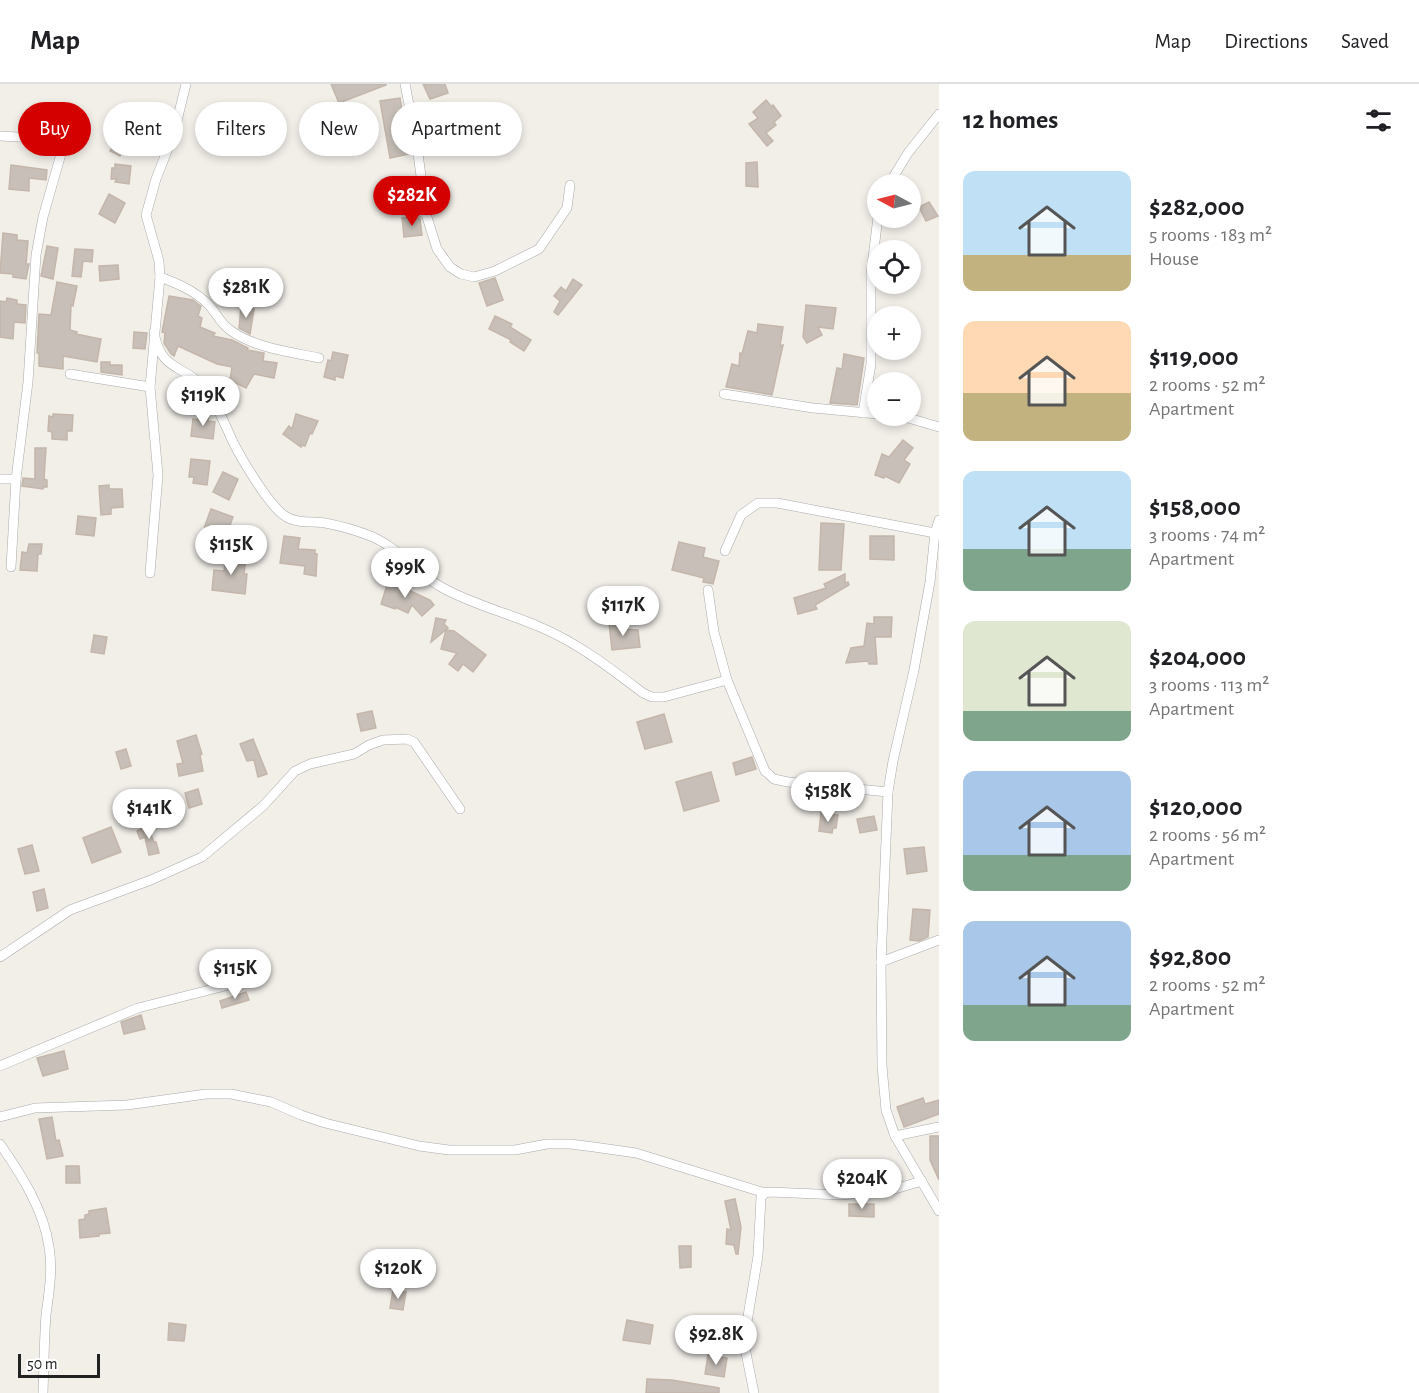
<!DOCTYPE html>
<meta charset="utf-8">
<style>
body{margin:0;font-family:"Alegreya Sans",sans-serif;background:#f6f6f6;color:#202124;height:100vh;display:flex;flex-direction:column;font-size:22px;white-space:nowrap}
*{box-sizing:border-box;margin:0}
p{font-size:20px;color:#757577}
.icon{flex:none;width:33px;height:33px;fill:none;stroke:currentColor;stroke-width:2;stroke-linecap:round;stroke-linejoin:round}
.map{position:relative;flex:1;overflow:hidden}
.drawer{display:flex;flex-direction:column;background:#fff;width:480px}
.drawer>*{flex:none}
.hud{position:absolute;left:18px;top:18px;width:570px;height:54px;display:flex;gap:12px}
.needle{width:39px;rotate:277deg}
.tools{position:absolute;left:867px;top:90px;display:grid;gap:12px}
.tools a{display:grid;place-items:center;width:54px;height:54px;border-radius:50%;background:#fff;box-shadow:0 3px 9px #0003;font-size:30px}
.scale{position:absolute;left:18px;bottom:15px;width:82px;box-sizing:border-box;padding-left:6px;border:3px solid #222;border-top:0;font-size:16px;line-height:21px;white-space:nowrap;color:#222;-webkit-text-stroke:4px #fff;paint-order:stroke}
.price{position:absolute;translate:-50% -51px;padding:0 14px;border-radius:21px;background:#fff;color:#222;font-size:20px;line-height:39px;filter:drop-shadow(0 2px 3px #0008)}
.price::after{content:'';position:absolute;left:50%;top:36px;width:18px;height:14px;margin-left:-9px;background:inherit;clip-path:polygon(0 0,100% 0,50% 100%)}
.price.selected{background:#d40000;color:#fff}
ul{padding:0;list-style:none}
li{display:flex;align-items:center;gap:18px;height:150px;padding:0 24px}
li span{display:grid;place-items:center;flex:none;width:168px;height:120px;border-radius:12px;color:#555}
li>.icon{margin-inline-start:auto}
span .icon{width:72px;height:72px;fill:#fffc;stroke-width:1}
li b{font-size:26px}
h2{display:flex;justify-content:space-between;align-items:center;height:72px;padding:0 24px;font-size:26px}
.pill{padding:0 21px;border-radius:27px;background:#fff;box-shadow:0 3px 9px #0003;font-size:21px;line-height:54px}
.pill.selected{background:#d40000;color:#fff}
header{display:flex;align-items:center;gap:36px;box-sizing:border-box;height:84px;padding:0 30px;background:#fff;border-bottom:2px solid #e0e0e0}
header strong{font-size:28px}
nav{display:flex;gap:33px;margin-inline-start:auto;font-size:21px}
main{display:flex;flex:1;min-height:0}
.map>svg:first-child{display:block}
.building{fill:#c7bfb8;stroke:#c4b6ab;stroke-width:1.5}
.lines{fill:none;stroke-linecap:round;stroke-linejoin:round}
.minor-casing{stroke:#a9a9a9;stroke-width:10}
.minor{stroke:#fff;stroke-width:9}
</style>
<header>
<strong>Map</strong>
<nav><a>Map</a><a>Directions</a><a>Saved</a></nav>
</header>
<main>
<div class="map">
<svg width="939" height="1309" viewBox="0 0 939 1309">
<rect width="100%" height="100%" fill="#f2efe9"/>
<!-- building -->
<g class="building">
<polygon points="331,0 386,0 386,1 339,19"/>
<polygon points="423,0 445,0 448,9 430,15"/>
<polygon points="400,14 409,70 390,74 380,17"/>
<polygon points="766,16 772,23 773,21 781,32 774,38 776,41 766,49 773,57 767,62 749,40 758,34 753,28"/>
<polygon points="59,23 76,32 75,34 82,37 75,51 68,48 66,52 49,44"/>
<polygon points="119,48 128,53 120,72 110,67"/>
<polygon points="757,78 758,103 746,102 746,79"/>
<polygon points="115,80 131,82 129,100 115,98 117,95 111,95 112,84 115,84"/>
<polygon points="11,81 47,86 46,96 29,94 29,107 9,105"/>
<polygon points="109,110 125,119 115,139 99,130"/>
<polygon points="929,118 938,132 926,137 919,123"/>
<polygon points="416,133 420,135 422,151 404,153 402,134"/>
<polygon points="3,149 17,151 17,156 28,157 26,180 29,180 26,195 13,193 13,190 0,189"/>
<polygon points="47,162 58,164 53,195 41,192"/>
<polygon points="75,165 93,166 92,178 83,177 81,193 72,192"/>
<polygon points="118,181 119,195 100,197 99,182"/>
<polygon points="495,194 503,216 487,222 479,199"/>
<polygon points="573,195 582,201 558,231 554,228 560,217 554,212 561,203 566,207"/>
<polygon points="57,198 77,202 73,222 71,221 70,246 77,248 76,250 101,255 97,278 63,272 63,285 39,282 39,269 37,269 39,230 51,231"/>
<polygon points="169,212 193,216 199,221 201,222 198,232 202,234 200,243 215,249 213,252 232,256 248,264 247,266 264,269 263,277 277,279 274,294 254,290 246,304 230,296 232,283 217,280 178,262 174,272 171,270 164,259 165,249 162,248"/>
<polygon points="7,214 17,216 17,220 26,221 25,239 14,238 13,255 0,253 0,217 6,218"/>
<polygon points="806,221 836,224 833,245 818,243 822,251 807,259 803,253"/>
<polygon points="241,223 254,225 250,250 239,244"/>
<polygon points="495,232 512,240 510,243 531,256 524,267 510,258 511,256 489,245"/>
<polygon points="758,240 783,243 780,262 783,261 772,311 726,303 732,280 739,282 740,269 742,270 748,247 757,249"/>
<polygon points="134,248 147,249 145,265 133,264"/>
<polygon points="333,268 348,271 343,294 335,292 335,296 324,293 328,276 331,277"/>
<polygon points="844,270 864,274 857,321 830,319 837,284 842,285"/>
<polygon points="101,278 110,278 110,281 122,281 122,291 101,288"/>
<polygon points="53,330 73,331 72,347 67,347 67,356 52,355 52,348 48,347 49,332 53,333"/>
<polygon points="199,330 209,331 208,337 215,338 213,355 191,352 193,335 198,336"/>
<polygon points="296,330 318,337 312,350 310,349 305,362 301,361 301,363 283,350 289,342 292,345"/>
<polygon points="903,356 913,364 904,376 910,380 899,399 885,392 884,394 875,391 882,370 889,373"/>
<polygon points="35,364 46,364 44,395 47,396 47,403 43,403 43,405 22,402 23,394 35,395"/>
<polygon points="191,375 210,377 207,401 193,399 194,393 189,393"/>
<polygon points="223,388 238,395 229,416 213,408"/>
<polygon points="109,401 109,405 122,405 123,423 111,424 111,430 101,431 99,402"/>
<polygon points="211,425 233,433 223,461 201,453"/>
<polygon points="78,432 96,434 94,452 76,450"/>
<polygon points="821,439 844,440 841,486 819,486"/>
<polygon points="284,452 300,454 298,465 315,466 315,470 317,470 316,492 304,490 305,482 280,479"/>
<polygon points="870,452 894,452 894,476 870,475"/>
<polygon points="679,458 705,464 703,473 719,477 713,500 703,498 704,494 672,486"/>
<polygon points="29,460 42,460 41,470 38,470 37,487 20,486 22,468 27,469"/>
<polygon points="226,472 246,474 244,490 247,490 245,510 212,506 214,486 224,487"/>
<polygon points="845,490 845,499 848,498 849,501 815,521 817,525 798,530 794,514 826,504 824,500"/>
<polygon points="389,495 402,500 402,503 430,516 434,521 422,532 412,521 408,529 395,523 395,525 381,520"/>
<polygon points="874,533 892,533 891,553 875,553 877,580 869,580 868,577 846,579 851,564 864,562 867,539 874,540"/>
<polygon points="436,534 446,536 444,540 448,544 431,558"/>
<polygon points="621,538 622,545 638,546 640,563 612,566 609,539"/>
<polygon points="446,546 454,547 486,571 473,588 463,580 458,587 449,580 457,569 441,565"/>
<polygon points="94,551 107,553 104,570 91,568"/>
<polygon points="372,627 376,644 361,647 357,630"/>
<polygon points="664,630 672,658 645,665 637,638"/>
<polygon points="196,651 202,670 200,671 203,687 179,692 177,680 183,679 177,657"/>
<polygon points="253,655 267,690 258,693 254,676 247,677 240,660"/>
<polygon points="126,665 131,682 121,685 116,668"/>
<polygon points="752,673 756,685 736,691 733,679"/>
<polygon points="711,688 719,717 684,727 676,698"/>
<polygon points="198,705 202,720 189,724 185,709"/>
<polygon points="821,729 838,731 836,744 833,744 832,749 819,747"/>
<polygon points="874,732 877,746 860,749 857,735"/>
<polygon points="147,741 154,758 156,758 159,769 149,771 145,753 140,755 137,747"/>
<polygon points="111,743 121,768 92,779 83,754"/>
<polygon points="32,761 39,787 25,790 18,765"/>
<polygon points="924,763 927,787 907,790 904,765"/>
<polygon points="44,805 48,824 37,827 33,808"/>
<polygon points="913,825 930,826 928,853 919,857 910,856"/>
<polygon points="246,908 249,916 222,924 220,917"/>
<polygon points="141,931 145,945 124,950 121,938"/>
<polygon points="64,967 68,985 43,992 37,974"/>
<polygon points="923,1014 925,1020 939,1016 939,1030 904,1043 897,1023"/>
<polygon points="52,1033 56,1057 59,1056 63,1072 47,1075 39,1035"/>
<polygon points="930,1052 939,1052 939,1096 930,1076"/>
<polygon points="66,1082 79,1082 80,1099 66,1099"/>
<polygon points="735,1115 741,1143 738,1170 736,1170 734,1161 726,1160 727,1145 731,1146 725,1117"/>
<polygon points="849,1120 874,1120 874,1133 849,1132"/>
<polygon points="106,1124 110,1149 99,1150 99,1152 80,1154 79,1136 85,1135 85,1131 89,1130 89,1127"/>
<polygon points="679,1162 691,1162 691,1183 680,1184"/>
<polygon points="393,1206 406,1208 403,1226 390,1224"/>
<polygon points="627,1236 653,1241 650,1260 623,1256"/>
<polygon points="169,1239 186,1241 184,1257 168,1256"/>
<polygon points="708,1271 727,1274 724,1293 705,1290"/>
<polygon points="647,1295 672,1296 719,1304 719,1309 646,1309"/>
</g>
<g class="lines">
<!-- minor casing -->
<g class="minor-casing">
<g id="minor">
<polyline points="405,0 417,62 426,130 437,165 450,183 461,190 474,193 495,187 539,165 567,124 570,101"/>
<polyline points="0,52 53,55 58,58 61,70 43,133 36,171 28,298 16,395 11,483"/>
<polyline points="889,100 908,69 939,30"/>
<polyline points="412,123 426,130"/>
<path d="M160,193C179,200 195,207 209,221C216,229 221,240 230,246C254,264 291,268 319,274"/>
<path d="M154,248C161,289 184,279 206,306C218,322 225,341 233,358C242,376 253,393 264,409C270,417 277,427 285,432C297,440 313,437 325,439C342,442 358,447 373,453C400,465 417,490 443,504C474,521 508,529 540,543C578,559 610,584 643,609L652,613H664L727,596"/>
<polyline points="70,290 150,303"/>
<polyline points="724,310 813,324 878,330"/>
<polyline points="863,329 871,280 871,190 878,133"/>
<polyline points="888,332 905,333 939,343"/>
<polyline points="0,395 16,395"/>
<polyline points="939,436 935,449 930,498 914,586 893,677 888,708 881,878 882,982 886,1026 895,1052 939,1127"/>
<polyline points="725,467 741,431 758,419 777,419 935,449"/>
<polyline points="150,489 158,391 150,303 160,193 159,177 146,131 156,95 174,49 186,0"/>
<polyline points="708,506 714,548 727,596 765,687 774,695 788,698 888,708"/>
<polyline points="0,873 70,826 151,796 202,773 263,722 295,687 310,680 354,670 369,661 383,656 407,655 414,658 460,725"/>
<polyline points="881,878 939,856"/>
<polyline points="0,982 138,924 237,899"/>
<polyline points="0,1033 35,1024 127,1021 206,1010 231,1010 271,1018 301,1031 325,1039 419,1062 449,1066 515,1066 547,1060 570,1060 594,1063 636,1069 765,1109"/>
<polyline points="895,1052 939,1043"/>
<path d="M0,1060C21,1090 44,1126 49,1163C53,1186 49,1208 46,1231C44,1257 44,1283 43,1309"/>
<polyline points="754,1309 746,1269 746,1244 758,1172 761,1113 765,1109 770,1108 841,1111 888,1107 922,1097"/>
</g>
</g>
<!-- minor -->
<use href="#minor" class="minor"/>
</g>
</svg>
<div class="tools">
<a><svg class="needle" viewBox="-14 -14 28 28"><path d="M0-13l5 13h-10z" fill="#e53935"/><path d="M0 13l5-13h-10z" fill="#757577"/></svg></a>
<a><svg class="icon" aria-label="locate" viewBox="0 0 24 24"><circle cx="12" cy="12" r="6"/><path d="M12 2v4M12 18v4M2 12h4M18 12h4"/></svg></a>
<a>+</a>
<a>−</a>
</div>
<div class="scale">50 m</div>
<b class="price selected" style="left:412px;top:143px">$282K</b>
<b class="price" style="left:246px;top:235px">$281K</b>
<b class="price" style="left:203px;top:343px">$119K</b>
<b class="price" style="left:231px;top:492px">$115K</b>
<b class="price" style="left:405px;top:515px">$99K</b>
<b class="price" style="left:623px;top:553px">$117K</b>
<b class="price" style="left:828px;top:739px">$158K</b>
<b class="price" style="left:149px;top:756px">$141K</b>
<b class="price" style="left:235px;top:916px">$115K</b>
<b class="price" style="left:862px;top:1126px">$204K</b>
<b class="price" style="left:398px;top:1216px">$120K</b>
<b class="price" style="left:716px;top:1282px">$92.8K</b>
<div class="hud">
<a class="pill selected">Buy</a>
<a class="pill">Rent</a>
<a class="pill">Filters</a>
<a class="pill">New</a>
<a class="pill">Apartment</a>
</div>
</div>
<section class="drawer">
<h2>12 homes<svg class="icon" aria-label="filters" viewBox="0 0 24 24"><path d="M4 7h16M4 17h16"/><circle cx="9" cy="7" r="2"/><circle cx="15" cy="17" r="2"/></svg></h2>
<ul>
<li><span style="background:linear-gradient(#bfe0f5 70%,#c2b280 0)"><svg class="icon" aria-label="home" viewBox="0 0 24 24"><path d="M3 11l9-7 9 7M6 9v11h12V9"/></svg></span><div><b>$282,000</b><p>5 rooms · 183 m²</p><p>House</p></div></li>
<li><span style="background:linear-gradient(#ffd9b3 60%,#c2b280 0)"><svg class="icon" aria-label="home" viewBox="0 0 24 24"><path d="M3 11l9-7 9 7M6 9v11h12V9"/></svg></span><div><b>$119,000</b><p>2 rooms · 52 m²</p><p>Apartment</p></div></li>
<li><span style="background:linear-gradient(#bfe0f5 65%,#7fa58c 0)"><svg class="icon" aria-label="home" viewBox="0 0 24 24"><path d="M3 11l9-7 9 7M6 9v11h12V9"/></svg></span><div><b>$158,000</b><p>3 rooms · 74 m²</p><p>Apartment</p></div></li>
<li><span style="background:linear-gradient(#dfe7d0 75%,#7fa58c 0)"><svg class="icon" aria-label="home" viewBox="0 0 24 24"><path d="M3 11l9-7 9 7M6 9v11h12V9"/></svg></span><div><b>$204,000</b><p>3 rooms · 113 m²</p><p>Apartment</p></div></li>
<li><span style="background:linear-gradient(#a9c7e8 70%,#7fa58c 0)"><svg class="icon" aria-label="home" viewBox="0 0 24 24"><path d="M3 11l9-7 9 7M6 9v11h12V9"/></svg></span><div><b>$120,000</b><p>2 rooms · 56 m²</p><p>Apartment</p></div></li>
<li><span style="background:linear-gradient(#a9c7e8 70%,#7fa58c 0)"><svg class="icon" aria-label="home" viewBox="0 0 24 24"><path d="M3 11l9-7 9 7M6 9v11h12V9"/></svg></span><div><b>$92,800</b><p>2 rooms · 52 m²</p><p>Apartment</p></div></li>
</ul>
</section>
</main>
